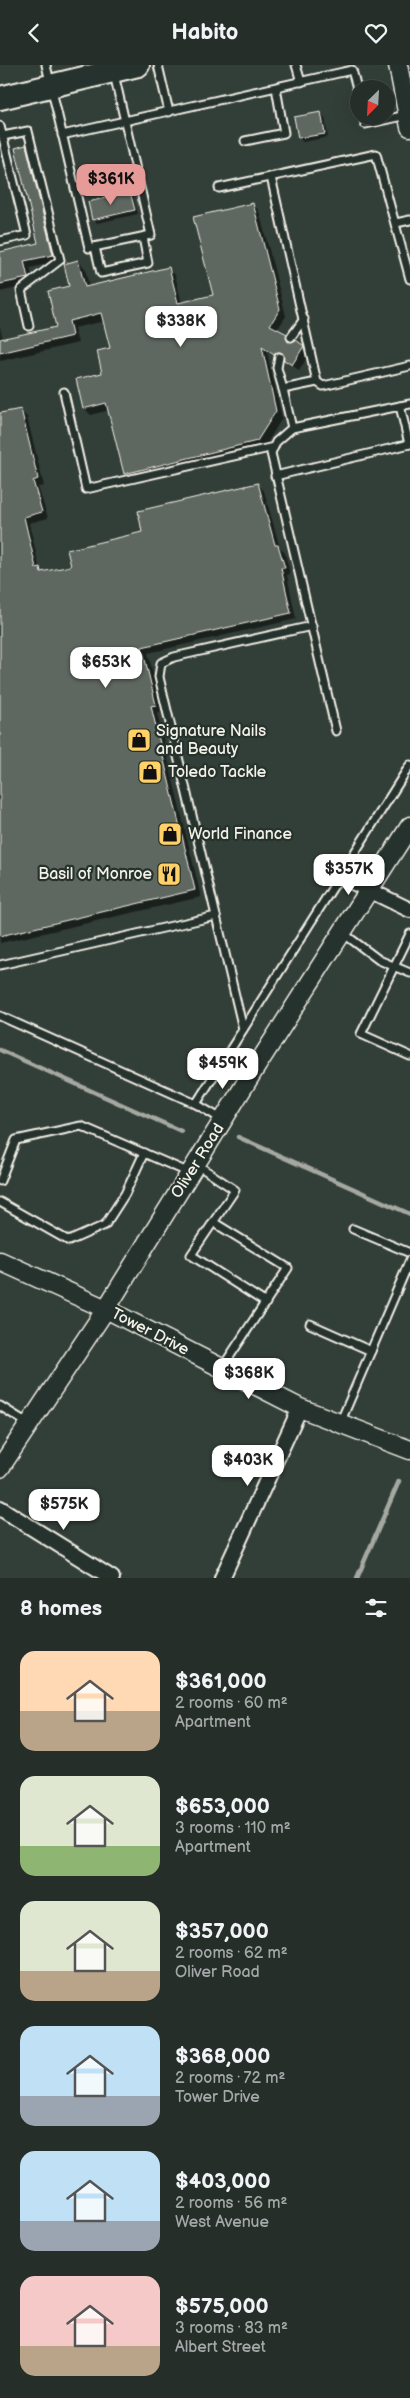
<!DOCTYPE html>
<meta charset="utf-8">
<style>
body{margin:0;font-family:"Balsamiq Sans",sans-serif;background:#2e3632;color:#f1f3f6;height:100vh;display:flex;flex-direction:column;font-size:19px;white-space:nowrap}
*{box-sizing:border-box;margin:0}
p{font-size:16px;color:#a4a8a8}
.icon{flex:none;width:28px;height:28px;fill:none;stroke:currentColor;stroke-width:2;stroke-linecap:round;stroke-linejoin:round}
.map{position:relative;height:1513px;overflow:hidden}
.side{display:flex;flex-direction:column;background:#262e2a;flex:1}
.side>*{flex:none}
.needle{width:32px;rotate:204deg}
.buttons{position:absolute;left:350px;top:15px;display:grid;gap:10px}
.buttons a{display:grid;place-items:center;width:45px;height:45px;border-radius:50%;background:#262e2a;box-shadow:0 5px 20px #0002,0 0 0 1px #424a47;font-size:25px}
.price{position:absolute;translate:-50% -42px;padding:0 11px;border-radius:10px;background:#fff;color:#222;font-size:16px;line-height:32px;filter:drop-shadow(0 1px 2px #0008)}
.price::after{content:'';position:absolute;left:50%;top:30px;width:15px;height:11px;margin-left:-8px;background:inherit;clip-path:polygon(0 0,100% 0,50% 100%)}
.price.on{background:#e69b98;color:#111}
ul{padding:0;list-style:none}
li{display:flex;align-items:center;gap:15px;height:125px;padding:0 20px}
li span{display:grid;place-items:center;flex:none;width:140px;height:100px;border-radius:15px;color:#555}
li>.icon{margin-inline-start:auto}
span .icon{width:60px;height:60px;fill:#fffc;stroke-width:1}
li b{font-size:21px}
h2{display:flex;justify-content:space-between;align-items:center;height:60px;padding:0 20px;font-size:21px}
header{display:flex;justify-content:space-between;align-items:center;height:65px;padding:0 20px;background:#262e2a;font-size:22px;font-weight:700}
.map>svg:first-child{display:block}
.shadow{fill:#0007}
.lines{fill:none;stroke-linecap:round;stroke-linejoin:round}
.stream{stroke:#a6a9a1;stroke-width:4.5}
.building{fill:#5f6861;stroke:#f4f1e8}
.service-casing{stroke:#f4f1e8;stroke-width:11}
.minor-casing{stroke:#f4f1e8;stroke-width:18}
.tertiary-casing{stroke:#f4f1e8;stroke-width:21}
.primary-casing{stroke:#f4f1e8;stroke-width:26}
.service{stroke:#26332d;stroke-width:7}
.minor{stroke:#26332d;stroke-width:14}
.tertiary{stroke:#26332d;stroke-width:18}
.primary{stroke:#26332d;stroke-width:22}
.labels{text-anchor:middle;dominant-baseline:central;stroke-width:4.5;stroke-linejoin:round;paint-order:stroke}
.poi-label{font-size:16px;fill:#f4f1e8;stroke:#26332d;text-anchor:start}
.street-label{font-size:16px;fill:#f4f1e8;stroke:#26332d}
</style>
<header><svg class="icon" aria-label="back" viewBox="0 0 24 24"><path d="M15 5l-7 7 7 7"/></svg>Habito<svg class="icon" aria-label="heart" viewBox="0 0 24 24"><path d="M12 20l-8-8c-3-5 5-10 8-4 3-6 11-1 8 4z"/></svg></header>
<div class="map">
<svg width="410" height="1513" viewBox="0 0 410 1513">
<rect width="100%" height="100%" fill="#323e38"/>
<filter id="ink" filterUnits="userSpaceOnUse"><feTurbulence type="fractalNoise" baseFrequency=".02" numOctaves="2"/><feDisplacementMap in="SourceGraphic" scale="10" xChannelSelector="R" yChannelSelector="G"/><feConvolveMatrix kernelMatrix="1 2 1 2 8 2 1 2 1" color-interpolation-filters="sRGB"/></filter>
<g filter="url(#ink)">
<!-- shadow -->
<g class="shadow">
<polygon points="321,49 325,53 328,72 303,77 299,73"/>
<polygon points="26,82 32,88 59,196 30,203 34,219 0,227 0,188 39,179"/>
<polygon points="130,128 133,132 138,149 97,158 94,154"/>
<polygon points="253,139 259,146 286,251 277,265 309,289 299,306 285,293 282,295 267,287 282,353 264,383 132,415 125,408 109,345 91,350 84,343 104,309 112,284 105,256 74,263 78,278 0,296 0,261 3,275 58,262 78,196 85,203 89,222 169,203 175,210 182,239 214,231"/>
<polygon points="20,345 27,352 44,421 38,422 48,453 29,458 40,505 43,508 72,502 143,468 258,419 264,426 280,483 285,488 290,509 287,510 296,554 148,588 162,647 157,648 201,832 0,878 0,349"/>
</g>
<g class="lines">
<!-- stream -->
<g class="stream">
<polyline points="0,985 181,1066"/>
<polyline points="238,1072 410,1149"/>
<polyline points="357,1513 399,1416"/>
</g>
</g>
<!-- building -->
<g class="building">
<polygon points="321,47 325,69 298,73 294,52"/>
<polygon points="26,80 53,190 24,196 28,213 0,219 0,187 38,178 15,83"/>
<polygon points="130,127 135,145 92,155 88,137"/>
<polygon points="253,138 280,244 270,260 287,269 288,277 296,275 304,281 292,300 284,295 282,288 278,287 274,290 262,282 276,346 257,376 124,409 106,338 83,344 76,314 102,308 97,286 110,283 101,248 69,256 72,271 0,288 0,274 56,262 48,226 69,221 64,199 78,195 85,222 169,202 178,238 213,230 193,152"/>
<polygon points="21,344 38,414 33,416 42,447 24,452 36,503 40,502 41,507 71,501 67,485 142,467 138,446 258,418 275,480 278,480 285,503 281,503 291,548 142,582 156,640 151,641 195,825 0,871 0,348"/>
</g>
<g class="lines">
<!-- service casing -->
<g class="service-casing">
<g id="service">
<polyline points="46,0 89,183 151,170 114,9"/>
<polyline points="158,0 169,47"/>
<polyline points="296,0 301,17"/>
<polyline points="364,51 365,59 407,50"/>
<polyline points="0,61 27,170 0,176"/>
<polyline points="62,70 352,5 359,31"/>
<polyline points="3,71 28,66 60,195 21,225 29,261"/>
<polyline points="245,76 284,68 276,23"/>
<polyline points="271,112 317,317 283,324 292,363 276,377 271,388 336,666"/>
<polyline points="219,123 376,89 410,214"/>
<polyline points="396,158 410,155"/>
<polyline points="95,182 101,208 148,198 143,172"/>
<polyline points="291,272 304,254"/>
<polyline points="279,292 277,303 283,324"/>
<polyline points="317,317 323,321 410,301"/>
<polyline points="64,327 86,424 274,382"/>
<polyline points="400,341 409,379"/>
<polyline points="292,363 410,339"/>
<polyline points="275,411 410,379"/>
<polyline points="343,868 379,895 410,908"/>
<polyline points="410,869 361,969 410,991"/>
<polyline points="0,900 216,851"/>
<polyline points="0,951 196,1039 223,1055"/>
<polyline points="243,964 159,612 161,598 174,592 312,561"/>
<polyline points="196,1039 410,700"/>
<polyline points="196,1099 235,1125 191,1190 266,1238"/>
<polyline points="0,1116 16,1075 81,1061 190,1108"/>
<polyline points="0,1137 69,1176 105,1160 125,1129 144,1088"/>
<polyline points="213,1157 288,1203 222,1303"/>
<polyline points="353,1164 410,1188"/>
<polyline points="310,1259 371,1286"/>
<polyline points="0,1341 29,1359"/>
<polyline points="340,1358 410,1195"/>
</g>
</g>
<!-- minor casing -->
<g class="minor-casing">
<g id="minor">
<polyline points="340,811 410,845"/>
<polyline points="0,1443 112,1513"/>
<polyline points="222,1513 300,1343"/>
</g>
</g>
<!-- tertiary casing -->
<g class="tertiary-casing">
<g id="tertiary">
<polyline points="398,0 410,62"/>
<polyline points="0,1196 106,1244 300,1343 410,1385"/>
<polyline points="0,1403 106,1244 254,1005 410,761"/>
</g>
</g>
<!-- primary casing -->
<g class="primary-casing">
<polyline id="primary" points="0,33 138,0"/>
</g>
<!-- service -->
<use href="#service" class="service"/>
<!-- minor -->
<use href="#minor" class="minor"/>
<!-- tertiary -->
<use href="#tertiary" class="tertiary"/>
<!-- primary -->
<use href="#primary" class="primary"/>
</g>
</g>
<!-- icons -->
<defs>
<g id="shop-square" transform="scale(1.25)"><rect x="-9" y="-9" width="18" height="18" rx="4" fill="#ffd166" stroke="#26332d"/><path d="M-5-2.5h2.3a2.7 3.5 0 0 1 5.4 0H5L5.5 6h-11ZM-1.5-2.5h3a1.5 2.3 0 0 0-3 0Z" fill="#111"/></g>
<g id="restaurant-square" transform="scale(1.25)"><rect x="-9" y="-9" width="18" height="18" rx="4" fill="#ffd166" stroke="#26332d"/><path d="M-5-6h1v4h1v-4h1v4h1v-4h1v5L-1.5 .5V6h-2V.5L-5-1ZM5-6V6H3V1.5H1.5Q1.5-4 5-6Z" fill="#111"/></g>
</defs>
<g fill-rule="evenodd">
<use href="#shop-square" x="139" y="675"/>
<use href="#shop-square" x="150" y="707"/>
<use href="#shop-square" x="170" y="769"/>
<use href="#restaurant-square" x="169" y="809"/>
</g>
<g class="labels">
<!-- poi labels -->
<g class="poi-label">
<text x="156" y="666">Signature Nails<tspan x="156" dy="18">and Beauty</tspan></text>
<text x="168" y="707">Toledo Tackle</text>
<text x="188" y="769">World Finance</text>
<text x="152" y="809" text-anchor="end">Basil of Monroe</text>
</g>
<!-- street labels -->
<g class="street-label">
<text transform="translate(198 1096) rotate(-58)">Oliver Road</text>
<text transform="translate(150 1267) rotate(27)">Tower Drive</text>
</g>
</g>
</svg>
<div class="buttons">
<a><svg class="needle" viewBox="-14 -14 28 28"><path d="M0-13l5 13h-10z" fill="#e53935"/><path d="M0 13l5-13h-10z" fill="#a4a8a8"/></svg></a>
</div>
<b class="price on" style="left:111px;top:141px">$361K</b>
<b class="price" style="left:181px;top:283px">$338K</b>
<b class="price" style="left:106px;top:624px">$653K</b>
<b class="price" style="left:349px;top:831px">$357K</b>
<b class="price" style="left:223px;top:1025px">$459K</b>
<b class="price" style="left:249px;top:1335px">$368K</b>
<b class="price" style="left:248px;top:1422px">$403K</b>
<b class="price" style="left:64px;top:1466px">$575K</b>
</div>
<section class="side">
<h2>8 homes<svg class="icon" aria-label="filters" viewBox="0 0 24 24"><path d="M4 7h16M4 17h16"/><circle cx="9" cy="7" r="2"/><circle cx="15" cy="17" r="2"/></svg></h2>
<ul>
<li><span style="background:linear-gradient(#ffd9b3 60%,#b9a48a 0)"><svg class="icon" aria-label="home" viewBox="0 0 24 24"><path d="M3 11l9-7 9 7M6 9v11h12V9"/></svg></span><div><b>$361,000</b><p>2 rooms · 60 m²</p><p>Apartment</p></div></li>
<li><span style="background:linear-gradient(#dfe7d0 70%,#8fb573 0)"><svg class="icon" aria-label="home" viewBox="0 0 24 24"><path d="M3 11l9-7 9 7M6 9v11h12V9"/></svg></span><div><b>$653,000</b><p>3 rooms · 110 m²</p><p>Apartment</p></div></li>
<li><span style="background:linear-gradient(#dfe7d0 70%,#b9a48a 0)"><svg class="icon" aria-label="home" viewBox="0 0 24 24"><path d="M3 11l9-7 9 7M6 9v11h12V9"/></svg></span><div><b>$357,000</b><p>2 rooms · 62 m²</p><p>Oliver Road</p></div></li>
<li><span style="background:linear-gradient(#bfe0f5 70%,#9aa5b1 0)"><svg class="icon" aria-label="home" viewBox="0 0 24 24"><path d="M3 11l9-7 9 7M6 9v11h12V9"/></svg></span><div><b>$368,000</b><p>2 rooms · 72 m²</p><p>Tower Drive</p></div></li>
<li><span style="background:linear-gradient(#bfe0f5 70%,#9aa5b1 0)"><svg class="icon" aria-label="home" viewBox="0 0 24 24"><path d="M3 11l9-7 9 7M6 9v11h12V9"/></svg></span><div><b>$403,000</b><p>2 rooms · 56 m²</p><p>West Avenue</p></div></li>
<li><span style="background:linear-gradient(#f6c9c9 70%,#b9a48a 0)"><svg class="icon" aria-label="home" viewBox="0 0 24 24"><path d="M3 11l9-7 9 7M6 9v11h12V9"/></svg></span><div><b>$575,000</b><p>3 rooms · 83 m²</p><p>Albert Street</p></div></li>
</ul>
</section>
